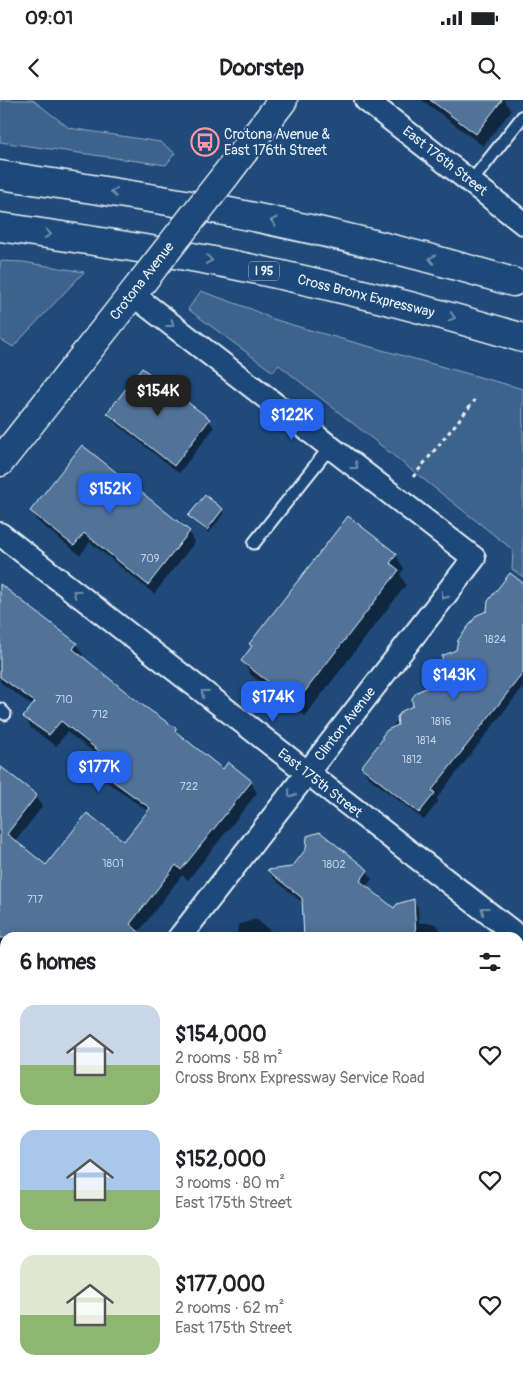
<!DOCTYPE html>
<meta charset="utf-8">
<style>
body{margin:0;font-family:Pangolin,sans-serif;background:#f2f2f2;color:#202124;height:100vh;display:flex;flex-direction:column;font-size:19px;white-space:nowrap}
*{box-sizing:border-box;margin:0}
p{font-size:16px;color:#757577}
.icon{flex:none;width:28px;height:28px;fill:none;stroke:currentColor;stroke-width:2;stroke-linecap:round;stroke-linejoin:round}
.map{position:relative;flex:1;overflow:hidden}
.panel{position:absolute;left:0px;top:832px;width:524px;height:446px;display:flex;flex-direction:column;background:#fff;border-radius:15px 15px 0 0;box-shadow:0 2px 12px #0003}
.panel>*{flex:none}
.price{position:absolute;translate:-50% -42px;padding:0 11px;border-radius:10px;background:#2563eb;color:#fff;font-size:16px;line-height:32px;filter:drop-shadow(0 1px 2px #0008)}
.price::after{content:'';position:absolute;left:50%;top:30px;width:15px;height:11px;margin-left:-8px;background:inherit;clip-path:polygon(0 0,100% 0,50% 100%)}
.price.on{background:#222;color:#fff}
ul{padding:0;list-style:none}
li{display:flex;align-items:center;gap:15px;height:125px;padding:0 20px}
li span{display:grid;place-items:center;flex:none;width:140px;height:100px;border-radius:15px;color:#555}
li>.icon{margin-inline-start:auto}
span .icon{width:60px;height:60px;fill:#fffc;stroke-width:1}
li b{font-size:21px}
h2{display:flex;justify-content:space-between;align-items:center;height:60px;padding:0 20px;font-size:21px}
.status{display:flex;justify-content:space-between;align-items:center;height:35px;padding:0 25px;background:#fff;direction:ltr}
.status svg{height:14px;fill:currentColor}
header{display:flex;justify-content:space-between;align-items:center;height:65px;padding:0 20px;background:#fff;font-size:22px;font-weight:700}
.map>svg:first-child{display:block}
.green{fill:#3c628c;stroke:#92aac2}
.shadow{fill:#0007}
.building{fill:#517399;stroke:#e8f1f8}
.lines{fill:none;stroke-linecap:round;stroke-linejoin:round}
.lane-casing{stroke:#e8f1f8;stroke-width:15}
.street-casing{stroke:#e8f1f8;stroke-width:26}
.secondary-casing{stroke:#e8f1f8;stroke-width:31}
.highway-casing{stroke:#e8f1f8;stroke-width:31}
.path{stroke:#e8f1f8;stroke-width:3;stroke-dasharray:4 4;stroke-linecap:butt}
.lane{stroke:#1f4a7a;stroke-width:11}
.street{stroke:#1f4a7a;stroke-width:22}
.secondary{stroke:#1f4a7a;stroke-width:28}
.highway{stroke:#1f4a7a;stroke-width:28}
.secondary-bridge-casing{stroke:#e8f1f8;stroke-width:31;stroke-linecap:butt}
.secondary-bridge{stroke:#1f4a7a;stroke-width:28}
.oneway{stroke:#6f8dac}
.labels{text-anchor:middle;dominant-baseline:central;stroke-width:4;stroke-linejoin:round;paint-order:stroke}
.number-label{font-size:11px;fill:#c2d2e0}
.shield{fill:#1f4a7a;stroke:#acbfd2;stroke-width:1}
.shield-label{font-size:12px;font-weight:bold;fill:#e8f1f8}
.poi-label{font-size:14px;fill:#e8f1f8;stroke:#1f4a7a;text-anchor:start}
.street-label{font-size:14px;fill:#e8f1f8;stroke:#1f4a7a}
</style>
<div class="status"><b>09:01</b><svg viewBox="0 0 49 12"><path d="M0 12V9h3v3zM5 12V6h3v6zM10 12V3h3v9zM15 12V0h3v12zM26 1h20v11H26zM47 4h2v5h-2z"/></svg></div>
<header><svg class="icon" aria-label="back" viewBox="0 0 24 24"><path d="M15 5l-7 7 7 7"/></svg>Doorstep<svg class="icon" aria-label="search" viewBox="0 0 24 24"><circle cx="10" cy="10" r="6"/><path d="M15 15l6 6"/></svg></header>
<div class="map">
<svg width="523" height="1278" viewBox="0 0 523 1278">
<rect width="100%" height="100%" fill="#1f4a7a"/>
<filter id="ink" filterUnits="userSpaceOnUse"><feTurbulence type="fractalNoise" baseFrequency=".02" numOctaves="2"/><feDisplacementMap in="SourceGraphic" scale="10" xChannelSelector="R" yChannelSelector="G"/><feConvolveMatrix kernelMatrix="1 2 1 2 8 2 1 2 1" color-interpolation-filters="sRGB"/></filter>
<g filter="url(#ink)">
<!-- green -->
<g class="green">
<polygon points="0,0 33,0 69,28 160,42 175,53 166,65 0,42"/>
<polygon points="0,161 23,162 84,172 13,247 0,239"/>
<polygon points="201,191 251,209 270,218 306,229 523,289 523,477 512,469 513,450 279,265 273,272 188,209"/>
<polygon points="0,959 5,963 5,1274 406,1274 411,1278 0,1278"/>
</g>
<!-- shadow -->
<g class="shadow">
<polygon points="422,0 504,0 511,11 483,46"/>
<polygon points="143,269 209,320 214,328 179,373 113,321 108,313"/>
<polygon points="222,409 224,413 209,433 192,420 190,417"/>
<polygon points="32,411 189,432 195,442 154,494 90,442 80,455 37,421"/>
<polygon points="396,455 404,469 400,474 406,485 305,616 251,575 243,561 253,548 251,544"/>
<polygon points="0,485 76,544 83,555 81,557 140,605 176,630 179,636 223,671 251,682 257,693 188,780 182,775 137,834 5,838 5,878 0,874 0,668 36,696 42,707 15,742 47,767 124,743 149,712 103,679 97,668 103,659 67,632 56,646 31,628 25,617 33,606 0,582"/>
<polygon points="523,485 523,587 437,698 438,702 424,720 367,676 363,667 403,612 414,607 488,512"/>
<polygon points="269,771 367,771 372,779 365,788 394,810 414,800 418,808 419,823 433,823 439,828 444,838 315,838 303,803 273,778"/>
<polygon points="256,819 279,838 237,838 238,825"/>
<polygon points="519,888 523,892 523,1075 519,1080"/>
<polygon points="523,1169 523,1278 522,1278 516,1274 519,1274 519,1174"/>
</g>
<!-- building -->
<g class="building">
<polygon points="430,0 502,0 476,34"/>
<polygon points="142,268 210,319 174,366 107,313"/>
<polygon points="82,345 190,431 148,485 84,433 74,446 30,411"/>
<polygon points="205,395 223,409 207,430 188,416"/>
<polygon points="348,416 397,454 390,463 399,470 296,603 241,561 252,546 249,544"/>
<polygon points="510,473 523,483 523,573 432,690 435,693 419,713 361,667 382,640 382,636 387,630 398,625 397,617 402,611 413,606 412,598 417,592 428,587 428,578 432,572 443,568 442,556 456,550 458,540 477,515 487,511 488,501"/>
<polygon points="0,484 77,543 73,549 141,604 177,629 175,631 223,669 228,662 252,681 181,770 176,765 130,824 146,838 0,838 0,666 37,695 7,734 46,765 87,713 124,741 150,708 95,668 104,655 61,621 49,635 23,617 35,602 0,577"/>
<polygon points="320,732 368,770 360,781 394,808 397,804 414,799 416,838 304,838 302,798 267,770 292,767 306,749 307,736"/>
</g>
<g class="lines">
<!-- lane casing -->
<g class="lane-casing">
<g id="lane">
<polyline points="471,82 523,16"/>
<polyline points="254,443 330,347"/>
<polyline points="0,609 5,614"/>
</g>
</g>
<!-- street casing -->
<g class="street-casing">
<g id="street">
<polyline points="366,0 523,123"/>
<polyline points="132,194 474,458 179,838"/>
<polyline points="0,434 523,840"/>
<polyline points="0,916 5,920"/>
<polyline points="519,1125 523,1119"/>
<polyline points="462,1274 468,1278"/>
</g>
</g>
<!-- secondary casing -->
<g class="secondary-casing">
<g id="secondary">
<polyline points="225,76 283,0"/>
<polyline points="0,362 142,182"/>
</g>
</g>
<!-- highway casing -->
<g class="highway-casing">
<g id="highway">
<path d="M0,75C76,87 153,97 229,112C325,131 419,154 513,182"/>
<path d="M0,127C76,138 153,149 229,164C328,184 426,209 523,238"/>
</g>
</g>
<!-- path -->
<g class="path">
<polyline points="413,377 475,300"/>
<polyline points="0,1006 5,1000"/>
</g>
<!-- lane -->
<use href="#lane" class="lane"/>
<!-- street -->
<use href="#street" class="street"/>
<!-- secondary -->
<use href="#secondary" class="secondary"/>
<!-- highway -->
<use href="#highway" class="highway"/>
<!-- secondary-bridge casing -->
<g class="secondary-bridge-casing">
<polyline id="secondary-bridge" points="142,182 225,76"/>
</g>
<!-- secondary-bridge -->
<use href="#secondary-bridge" class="secondary-bridge"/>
</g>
<!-- one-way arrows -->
<defs><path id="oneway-chevron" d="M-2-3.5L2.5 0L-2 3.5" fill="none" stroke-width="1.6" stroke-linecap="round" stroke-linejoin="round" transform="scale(1.25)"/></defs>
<g class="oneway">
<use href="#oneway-chevron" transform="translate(114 92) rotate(-172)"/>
<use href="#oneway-chevron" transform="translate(274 121) rotate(-168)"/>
<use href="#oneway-chevron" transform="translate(48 134) rotate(9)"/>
<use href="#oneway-chevron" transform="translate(432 159) rotate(-165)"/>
<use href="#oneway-chevron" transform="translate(209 160) rotate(10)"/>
<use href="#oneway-chevron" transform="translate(452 217) rotate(15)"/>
<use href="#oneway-chevron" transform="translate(171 224) rotate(38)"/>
<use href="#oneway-chevron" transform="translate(355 366) rotate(38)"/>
<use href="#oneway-chevron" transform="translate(76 493) rotate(-142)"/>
<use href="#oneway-chevron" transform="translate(444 496) rotate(128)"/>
<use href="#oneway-chevron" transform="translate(204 593) rotate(-142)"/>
<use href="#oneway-chevron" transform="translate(291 694) rotate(128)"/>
<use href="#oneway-chevron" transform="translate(484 810) rotate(-142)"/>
</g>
</g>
<!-- icons -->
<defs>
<g id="bus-ring" transform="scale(1.4375)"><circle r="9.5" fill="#1f4a7a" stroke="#ff9aa2" stroke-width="1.5"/><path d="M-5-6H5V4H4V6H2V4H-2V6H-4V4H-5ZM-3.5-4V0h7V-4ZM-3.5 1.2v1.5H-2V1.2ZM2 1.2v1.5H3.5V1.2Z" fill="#ff9aa2"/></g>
</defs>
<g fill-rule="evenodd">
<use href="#bus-ring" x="205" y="42"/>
</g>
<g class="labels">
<!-- number labels -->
<g class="number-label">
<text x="150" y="458">709</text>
<text x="495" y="539">1824</text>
<text x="64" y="599">710</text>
<text x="100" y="614">712</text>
<text x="441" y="621">1816</text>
<text x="426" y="640">1814</text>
<text x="412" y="659">1812</text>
<text x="189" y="686">722</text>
<text x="113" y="763">1801</text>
<text x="334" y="764">1802</text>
<text x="35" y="799">717</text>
</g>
<!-- shield labels -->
<rect class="shield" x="249" y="161.5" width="30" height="19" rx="4"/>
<g class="shield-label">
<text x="264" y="171">I 95</text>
</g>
<!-- poi labels -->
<g class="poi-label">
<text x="224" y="34">Crotona Avenue &amp;<tspan x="224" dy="16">East 176th Street</tspan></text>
</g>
<!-- street labels -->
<g class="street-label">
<text transform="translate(445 61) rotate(38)">East 176th Street</text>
<text transform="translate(142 181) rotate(-52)">Crotona Avenue</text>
<text transform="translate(366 196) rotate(14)">Cross Bronx Expressway</text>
<text transform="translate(345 624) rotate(-52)">Clinton Avenue</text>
<text transform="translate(320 683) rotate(38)">East 175th Street</text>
</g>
</g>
</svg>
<b class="price on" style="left:158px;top:317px">$154K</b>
<b class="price" style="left:292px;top:341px">$122K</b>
<b class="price" style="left:110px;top:415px">$152K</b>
<b class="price" style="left:454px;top:601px">$143K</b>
<b class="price" style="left:273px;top:623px">$174K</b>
<b class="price" style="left:99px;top:693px">$177K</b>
<section class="panel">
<h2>6 homes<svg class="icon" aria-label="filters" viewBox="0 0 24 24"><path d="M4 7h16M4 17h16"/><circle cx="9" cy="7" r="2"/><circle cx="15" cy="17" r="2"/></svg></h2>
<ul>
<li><span style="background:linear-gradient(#c9d6e8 60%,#8fb573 0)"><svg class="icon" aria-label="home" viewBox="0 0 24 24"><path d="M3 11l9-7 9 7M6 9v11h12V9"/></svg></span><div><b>$154,000</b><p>2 rooms · 58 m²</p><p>Cross Bronx Expressway Service Road</p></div><svg class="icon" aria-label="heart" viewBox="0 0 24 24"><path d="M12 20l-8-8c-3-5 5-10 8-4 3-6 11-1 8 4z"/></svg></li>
<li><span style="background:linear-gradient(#a9c7e8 60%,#8fb573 0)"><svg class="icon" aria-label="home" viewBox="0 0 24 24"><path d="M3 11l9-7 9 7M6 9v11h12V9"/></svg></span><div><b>$152,000</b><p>3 rooms · 80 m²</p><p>East 175th Street</p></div><svg class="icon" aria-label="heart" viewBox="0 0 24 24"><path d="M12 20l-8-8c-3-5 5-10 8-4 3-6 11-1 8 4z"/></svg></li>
<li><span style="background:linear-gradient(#dfe7d0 60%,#8fb573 0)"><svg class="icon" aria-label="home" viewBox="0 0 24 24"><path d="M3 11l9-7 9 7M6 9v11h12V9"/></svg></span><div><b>$177,000</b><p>2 rooms · 62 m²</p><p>East 175th Street</p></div><svg class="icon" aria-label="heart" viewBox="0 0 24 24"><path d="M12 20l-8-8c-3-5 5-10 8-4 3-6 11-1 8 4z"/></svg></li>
</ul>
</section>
</div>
